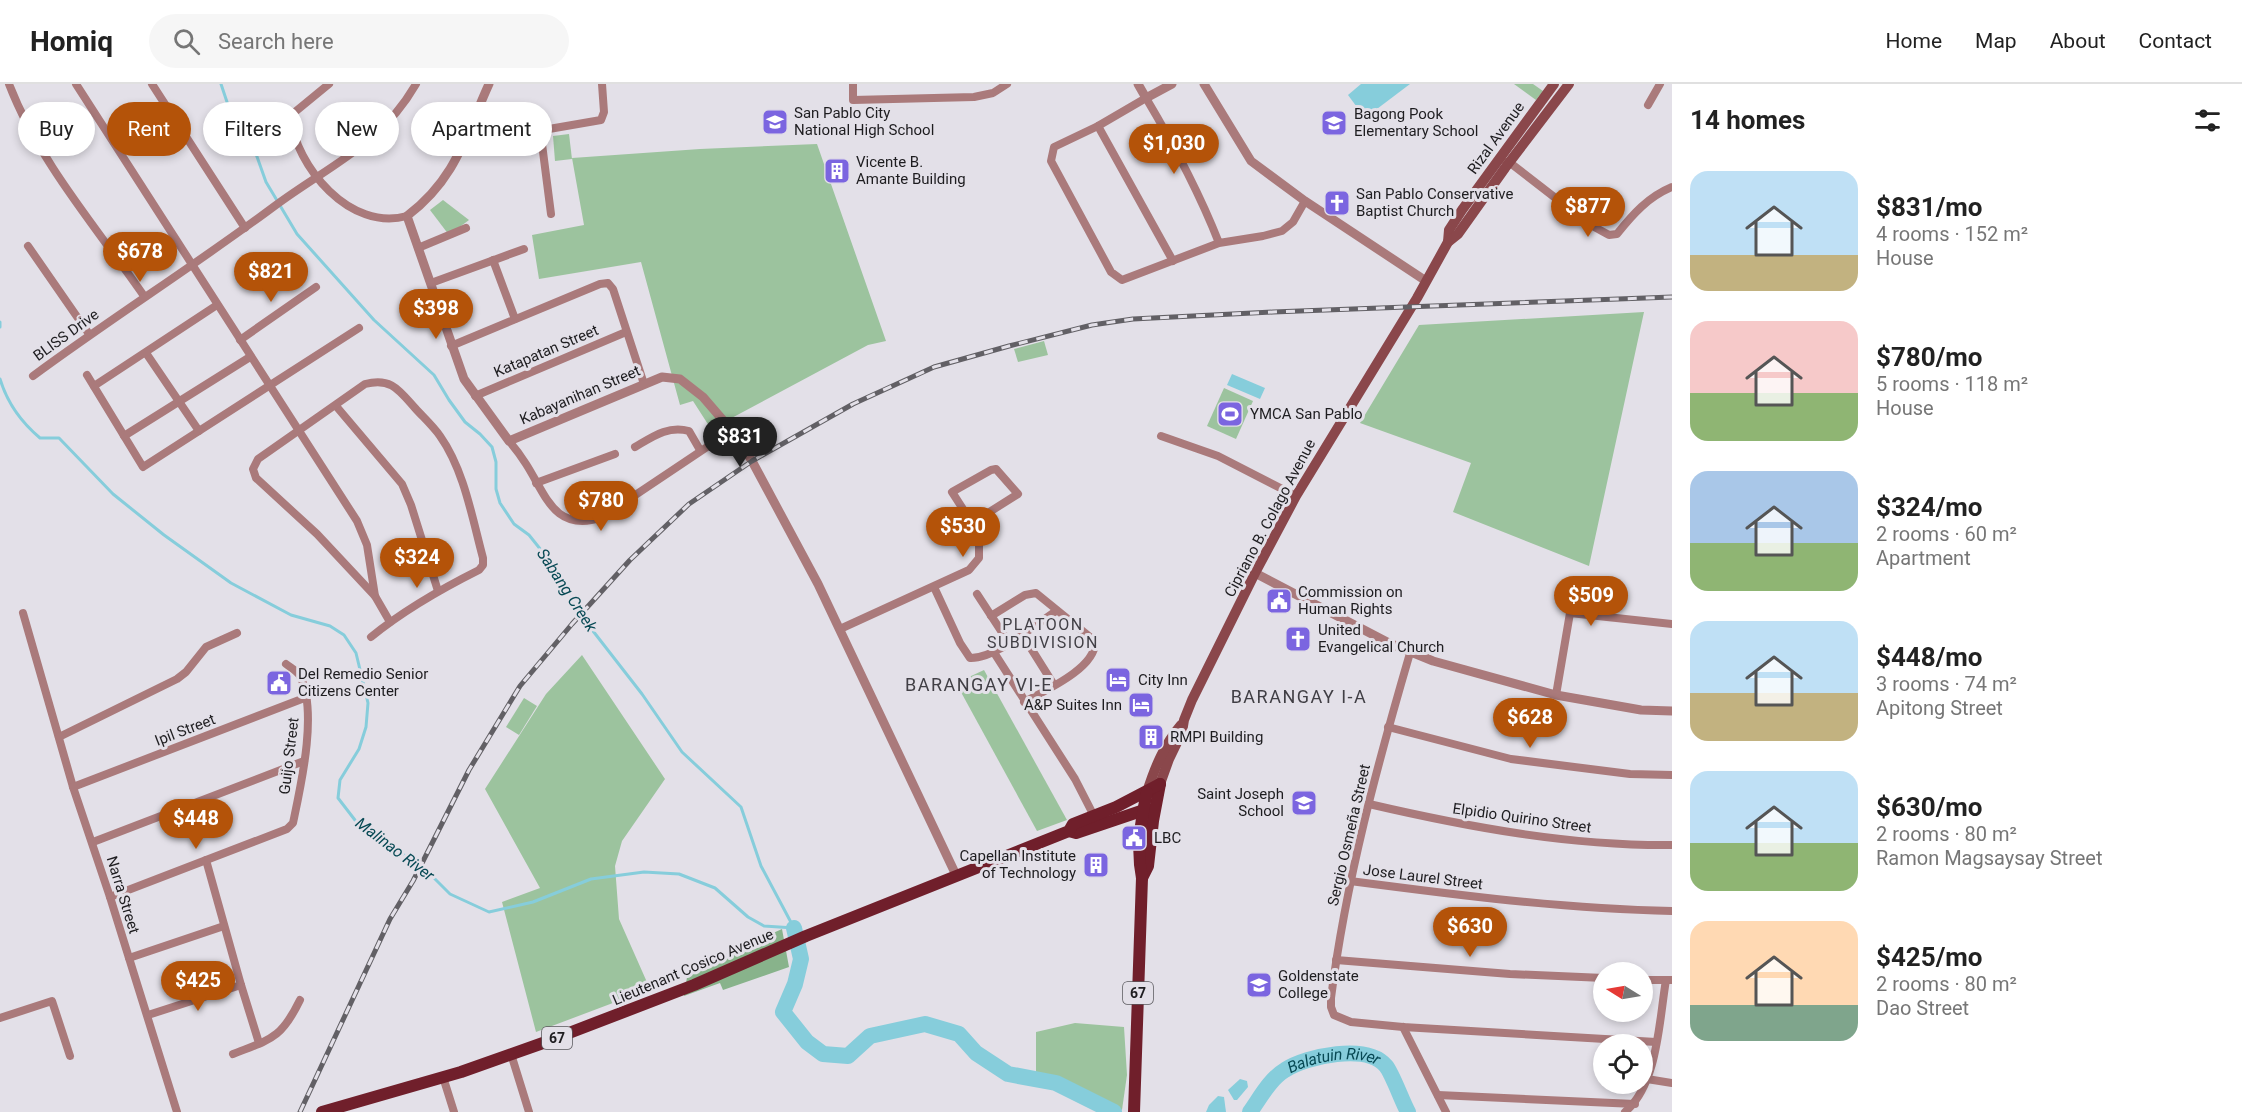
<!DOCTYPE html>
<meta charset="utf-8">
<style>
body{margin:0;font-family:Roboto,sans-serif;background:#f6f6f6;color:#222;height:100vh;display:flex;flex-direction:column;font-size:22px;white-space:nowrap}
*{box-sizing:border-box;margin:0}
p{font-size:20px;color:#767676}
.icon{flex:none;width:33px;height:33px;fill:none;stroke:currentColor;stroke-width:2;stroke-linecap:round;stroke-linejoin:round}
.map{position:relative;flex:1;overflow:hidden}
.sheet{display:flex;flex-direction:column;background:#fff;width:570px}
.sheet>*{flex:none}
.guide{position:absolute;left:18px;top:18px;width:570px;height:54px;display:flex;gap:12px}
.needle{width:39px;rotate:281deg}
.tools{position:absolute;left:1593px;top:878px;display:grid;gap:12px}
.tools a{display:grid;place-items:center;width:60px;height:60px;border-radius:50%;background:#fff;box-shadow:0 3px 9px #0003;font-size:30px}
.price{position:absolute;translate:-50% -51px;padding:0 14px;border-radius:21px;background:#b45309;color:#fff;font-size:20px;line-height:39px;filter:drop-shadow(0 2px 3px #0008)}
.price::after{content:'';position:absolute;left:50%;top:36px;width:18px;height:14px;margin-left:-9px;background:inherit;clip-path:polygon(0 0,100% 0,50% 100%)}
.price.selected{background:#222;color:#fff}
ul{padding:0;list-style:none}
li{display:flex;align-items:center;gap:18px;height:150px;padding:0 18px}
li span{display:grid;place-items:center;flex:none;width:168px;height:120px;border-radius:18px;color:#555}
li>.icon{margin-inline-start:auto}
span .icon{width:72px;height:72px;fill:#fffc;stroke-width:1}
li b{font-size:26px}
h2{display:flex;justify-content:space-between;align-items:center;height:72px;padding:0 18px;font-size:26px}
.pill{padding:0 21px;border-radius:27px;background:#fff;box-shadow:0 3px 9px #0003;font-size:21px;line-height:54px}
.pill.selected{background:#b45309;color:#fff}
header{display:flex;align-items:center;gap:36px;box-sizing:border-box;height:84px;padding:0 30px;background:#fff;border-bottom:2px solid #e0e0e0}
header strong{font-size:28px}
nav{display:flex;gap:33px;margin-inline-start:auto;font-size:21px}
.search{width:420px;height:54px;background:#f6f6f6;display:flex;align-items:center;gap:15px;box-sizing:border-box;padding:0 21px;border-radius:33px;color:#767676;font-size:22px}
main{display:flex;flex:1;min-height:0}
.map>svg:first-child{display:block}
.green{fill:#9cc39e}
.forest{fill:#88b38b}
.water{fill:#86cddb}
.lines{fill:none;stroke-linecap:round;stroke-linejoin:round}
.stream{stroke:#86cddb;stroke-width:3}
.river{stroke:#86cddb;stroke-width:16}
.minor{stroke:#aa7a7b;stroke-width:8}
.tertiary{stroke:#aa7a7b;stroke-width:9}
.secondary{stroke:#8a474b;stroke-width:10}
.primary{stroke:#701f2b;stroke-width:12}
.rail-casing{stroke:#626065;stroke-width:5}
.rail{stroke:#e3e0e8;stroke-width:3;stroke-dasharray:9;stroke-linecap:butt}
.labels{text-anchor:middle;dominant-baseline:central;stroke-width:6;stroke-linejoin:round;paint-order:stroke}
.shield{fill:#e3e0e8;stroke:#59585c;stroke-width:1.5}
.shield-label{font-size:14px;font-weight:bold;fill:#1e1d20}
.poi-label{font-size:15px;fill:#1e1d20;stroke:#e3e0e8;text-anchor:start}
.street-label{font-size:15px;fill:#1e1d20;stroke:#e3e0e8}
.water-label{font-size:16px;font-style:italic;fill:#074954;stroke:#e3e0e8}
.neighbourhood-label{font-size:16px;letter-spacing:1.5px;fill:#413f45;stroke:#e3e0e8}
.quarter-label{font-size:18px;letter-spacing:1.5px;fill:#413f45;stroke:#e3e0e8}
</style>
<header>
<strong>Homiq</strong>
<div class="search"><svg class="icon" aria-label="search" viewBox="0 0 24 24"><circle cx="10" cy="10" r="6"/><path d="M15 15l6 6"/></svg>Search here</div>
<nav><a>Home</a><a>Map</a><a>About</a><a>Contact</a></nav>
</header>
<main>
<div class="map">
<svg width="1672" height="1028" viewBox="0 0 1672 1028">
<rect width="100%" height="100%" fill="#e3e0e8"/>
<!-- green -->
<g class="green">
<polygon points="1514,0 1533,0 1543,7 1536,16"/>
<polygon points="569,50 572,75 555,77 553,52"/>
<polygon points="817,60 886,257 868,261 711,345 693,317 680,321 641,178 539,195 532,151 584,141 572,74 700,65"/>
<polygon points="443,116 469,136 449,151 430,126"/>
<polygon points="1644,228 1589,482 1453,428 1471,379 1360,339 1419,241"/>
<polygon points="1044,257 1048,271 1018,278 1014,265"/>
<polygon points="1224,304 1253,317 1236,355 1207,342"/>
<polygon points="582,571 665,695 622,757 615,782 619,835 650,905 536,948 502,818 540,804 485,705 546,610"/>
<polygon points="984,586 1067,736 1037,747 956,599"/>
<polygon points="524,614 537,622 519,651 506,643"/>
<polygon points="1075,939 1124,943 1127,991 1122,1026 1036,989 1036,948"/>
</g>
<!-- forest -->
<polygon class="forest" points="782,845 789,883 723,906 720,899 684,912 688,887"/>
<!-- water -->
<g class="water">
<polygon points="1361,0 1410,0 1365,34 1348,11"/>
<polygon points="1232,290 1265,304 1260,315 1227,301"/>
<polygon points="1240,995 1247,997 1248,1003 1237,1016 1234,1016 1228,1006"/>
<polygon points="1218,1012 1224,1013 1226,1028 1206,1028 1209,1021"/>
</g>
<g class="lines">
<!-- stream -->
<g class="stream">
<polyline points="221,0 232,33 250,53 266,98 297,150 374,236 434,291 449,316 465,338 480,350 492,363 496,378 496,405 500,419 514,440 529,451 553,481 586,538 642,610 682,668 741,723 761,782 794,844"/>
<polyline points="0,238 0,243"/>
<path d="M0,295C7,318 22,339 40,354H59L113,410L164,451L231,499L291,531L330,542L344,551L356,569L368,619L366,643L359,665L340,696L338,714L358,740L384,760L419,779L450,810L489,828L533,818L591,795L644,788L679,790L715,804L748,833L764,842L794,844"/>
</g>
<!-- river -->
<g class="river">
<polyline points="794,844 801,875 795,900 783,928 807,958 823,970 848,972 870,952 925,940 959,950 976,969 1008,990 1056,999 1114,1028"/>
<path id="s1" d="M1250,1028C1260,1014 1270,995 1285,986C1307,972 1367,959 1386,982C1392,989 1402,1017 1408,1028"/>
</g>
<!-- minor -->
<g class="minor">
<path d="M9,0C39,78 97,144 144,212"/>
<polyline points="76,0 357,437 367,461 375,512 390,538"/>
<polyline points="152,0 245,144"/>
<path d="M329,0L290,32C296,83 350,148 407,132"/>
<polyline points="853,0 853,16 974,13 993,9 1007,0"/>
<polyline points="1648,21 1660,0"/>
<polyline points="1098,42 1173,177"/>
<path d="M1506,78H1509L1589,140L1609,151L1617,150C1633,130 1648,113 1672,103"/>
<polyline points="551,130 542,60 543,50 549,45 601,36 604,28 602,0"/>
<path d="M1219,159C1199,108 1174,61 1146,14L1098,42L1054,63L1051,77L1111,188L1122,196L1219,159L1263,152L1282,147L1293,138L1305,117"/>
<polyline points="28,162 89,250"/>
<polyline points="418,164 466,144"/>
<polyline points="493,176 515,235"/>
<polyline points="431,199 524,165"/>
<polyline points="240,256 316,203"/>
<polyline points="451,262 600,200 608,199 613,205 644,300"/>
<polyline points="146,269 199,347"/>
<polyline points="87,291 143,383 359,244"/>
<path d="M33,292C113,233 197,180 276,121C330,81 381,61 416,0"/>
<polyline points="94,302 217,221"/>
<polyline points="475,312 626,248"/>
<polyline points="336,322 402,400 411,421 438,507"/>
<polyline points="124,352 250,273"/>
<polyline points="1161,352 1218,372 1296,412"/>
<path d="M509,357C515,364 521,372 526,380C546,411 554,448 601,434L716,357"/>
<path d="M635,363C652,353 668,341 689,347L700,366"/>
<polyline points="536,399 615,370"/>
<path d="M934,503L960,559L970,574C995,575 1035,541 1056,527"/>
<polyline points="977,510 1009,559"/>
<polyline points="23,529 73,703 110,813 177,1028"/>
<path d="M991,532L1025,511L1036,509L1095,557C1097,584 1044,607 1024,618"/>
<polyline points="840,545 969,486 979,474 979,455 972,439 952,408 991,386 996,385 1018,410 972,439"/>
<polyline points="1022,550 1054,601"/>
<path d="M371,553C404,526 441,505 479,486L483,481V474C472,433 464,386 440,352C433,342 423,333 415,324C399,306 391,293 365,300L258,375L253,385L256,394L317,450L375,512"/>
<polyline points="993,567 1075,695 1094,732"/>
<path d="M1410,569C1377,682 1346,796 1331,914V923L1334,931L1351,938L1403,943L1656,958"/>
<polyline points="1556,611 1570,529 1672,540"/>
<polyline points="1388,643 1511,675 1630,690 1672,691"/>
<polyline points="59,653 177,595 186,588 206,563 237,549"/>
<polyline points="73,703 307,613"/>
<path d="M1369,720C1468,743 1570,762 1672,761"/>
<polyline points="93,758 304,677"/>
<polyline points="206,776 241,901 259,959"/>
<path d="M1350,797C1457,811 1564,825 1672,827"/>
<path d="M110,813L287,745L293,739C301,701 318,627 300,592C297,587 291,584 286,580"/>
<polyline points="129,874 224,842"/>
<polyline points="1336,876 1510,890 1604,894"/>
<polyline points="1642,896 1672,896"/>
<polyline points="148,931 241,901"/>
<polyline points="0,934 52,917 70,972"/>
<polyline points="1403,943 1446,1028"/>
<path d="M233,970C271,955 281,955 300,916"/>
<polyline points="511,970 529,1028"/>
<polyline points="443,993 454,1028"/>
<polyline points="1647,995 1672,999"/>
<polyline points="1438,1011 1635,1020"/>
<path d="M1625,1028C1658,1000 1659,937 1666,896"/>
</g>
<!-- tertiary -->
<g class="tertiary">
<path d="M489,0C465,53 456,95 407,132L464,295L509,357L662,293L680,295L703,313L734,349L752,377L818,500L956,791"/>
<polyline points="1138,0 1146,14 1172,0"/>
<polyline points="1204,0 1251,77 1305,117 1426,197"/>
<polyline points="1255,489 1389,559 1433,577 1556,611 1641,626 1672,627"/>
</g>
<!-- secondary -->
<g class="secondary">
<polyline points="1448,158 1449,146 1462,126 1554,0"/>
<polyline points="1160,700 1169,675 1182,648 1184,636 1192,616 1255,489 1296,412 1417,214 1448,158 1458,150 1505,84 1569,0"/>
<path d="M1147,708C1155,683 1164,661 1181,641"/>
</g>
<!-- primary -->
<g class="primary">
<polyline points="1069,747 1076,749 1147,725"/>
<polyline points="1142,794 1148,782 1153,737 1160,700"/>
<polyline points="322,1028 461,988 543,959 694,901 806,852 1069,747 1073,740 1116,723 1160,700"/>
<path d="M1134,1028L1142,794C1136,765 1141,736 1147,708"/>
</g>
<!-- rail casing -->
<g class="rail-casing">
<polyline id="rail" points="300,1028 390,835 413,797 469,686 520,602 572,540 630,476 689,420 752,377 853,320 934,283 1009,262 1092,241 1133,235 1273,228 1672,213"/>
</g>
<!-- rail -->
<use href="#rail" class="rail"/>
</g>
<!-- icons -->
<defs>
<g id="school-square" transform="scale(1.35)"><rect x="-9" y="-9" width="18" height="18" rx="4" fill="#7b65e0" stroke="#e3e0e8"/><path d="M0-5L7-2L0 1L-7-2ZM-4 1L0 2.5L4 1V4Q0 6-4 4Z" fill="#fff"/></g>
<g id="building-square" transform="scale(1.35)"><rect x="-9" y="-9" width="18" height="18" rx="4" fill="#7b65e0" stroke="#e3e0e8"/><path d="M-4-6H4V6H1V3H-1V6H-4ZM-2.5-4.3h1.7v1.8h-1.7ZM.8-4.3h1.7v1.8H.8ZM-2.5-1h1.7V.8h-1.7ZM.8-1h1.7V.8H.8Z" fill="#fff"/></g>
<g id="church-square" transform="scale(1.35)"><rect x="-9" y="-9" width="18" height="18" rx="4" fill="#7b65e0" stroke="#e3e0e8"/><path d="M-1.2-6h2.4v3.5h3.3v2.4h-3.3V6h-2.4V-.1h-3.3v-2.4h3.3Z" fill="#fff"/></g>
<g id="stadium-square" transform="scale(1.35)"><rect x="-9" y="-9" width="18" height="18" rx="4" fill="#7b65e0" stroke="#e3e0e8"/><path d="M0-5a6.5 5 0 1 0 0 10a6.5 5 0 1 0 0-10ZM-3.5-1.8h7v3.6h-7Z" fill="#fff"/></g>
<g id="civic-square" transform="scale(1.35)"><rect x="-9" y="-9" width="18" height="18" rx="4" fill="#7b65e0" stroke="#e3e0e8"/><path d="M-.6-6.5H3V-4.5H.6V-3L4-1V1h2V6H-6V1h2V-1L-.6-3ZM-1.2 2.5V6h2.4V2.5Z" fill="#fff"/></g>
<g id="hotel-square" transform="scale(1.35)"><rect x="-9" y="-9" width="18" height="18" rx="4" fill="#7b65e0" stroke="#e3e0e8"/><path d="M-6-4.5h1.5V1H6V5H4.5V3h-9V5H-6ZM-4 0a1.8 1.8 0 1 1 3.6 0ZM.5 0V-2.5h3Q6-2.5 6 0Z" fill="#fff"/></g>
<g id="university-square" transform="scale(1.35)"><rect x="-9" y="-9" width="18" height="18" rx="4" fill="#7b65e0" stroke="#e3e0e8"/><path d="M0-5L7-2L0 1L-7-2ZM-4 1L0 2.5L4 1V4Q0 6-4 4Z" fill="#fff"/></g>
</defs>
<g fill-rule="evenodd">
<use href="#school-square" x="775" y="38"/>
<use href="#school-square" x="1334" y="39"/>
<use href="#building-square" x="837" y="87"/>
<use href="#church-square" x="1337" y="119"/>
<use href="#stadium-square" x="1230" y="330"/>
<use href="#civic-square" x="1279" y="517"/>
<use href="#church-square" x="1298" y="555"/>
<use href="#hotel-square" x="1118" y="596"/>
<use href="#civic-square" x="279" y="599"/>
<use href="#hotel-square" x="1141" y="621"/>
<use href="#building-square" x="1151" y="653"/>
<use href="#school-square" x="1304" y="719"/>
<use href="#civic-square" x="1134" y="754"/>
<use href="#building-square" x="1096" y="781"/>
<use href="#university-square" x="1259" y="901"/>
</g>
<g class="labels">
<!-- shield labels -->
<g class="shield">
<rect x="1123" y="898" width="30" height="22" rx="4.5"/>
<rect x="542" y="943" width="30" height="22" rx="4.5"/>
</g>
<g class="shield-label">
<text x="1138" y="909">67</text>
<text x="557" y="954">67</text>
</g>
<!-- poi labels -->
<g class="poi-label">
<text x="794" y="29">San Pablo City<tspan x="794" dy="17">National High School</tspan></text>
<text x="1354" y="30">Bagong Pook<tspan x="1354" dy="17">Elementary School</tspan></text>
<text x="856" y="78">Vicente B.<tspan x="856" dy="17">Amante Building</tspan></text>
<text x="1356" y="110">San Pablo Conservative<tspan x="1356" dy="17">Baptist Church</tspan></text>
<text x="1250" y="330">YMCA San Pablo</text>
<text x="1298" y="508">Commission on<tspan x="1298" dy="17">Human Rights</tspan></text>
<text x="1318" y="546">United<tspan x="1318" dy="17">Evangelical Church</tspan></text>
<text x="298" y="590">Del Remedio Senior<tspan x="298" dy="17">Citizens Center</tspan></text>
<text x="1138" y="596">City Inn</text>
<text x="1122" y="621" text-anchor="end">A&amp;P Suites Inn</text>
<text x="1170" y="653">RMPI Building</text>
<text x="1284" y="710" text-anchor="end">Saint Joseph<tspan x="1284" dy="17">School</tspan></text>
<text x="1154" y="754">LBC</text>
<text x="1076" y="772" text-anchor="end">Capellan Institute<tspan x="1076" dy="17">of Technology</tspan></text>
<text x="1278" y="892">Goldenstate<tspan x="1278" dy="17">College</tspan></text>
</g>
<!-- street labels -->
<g class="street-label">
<text transform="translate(1496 54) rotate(-54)">Rizal Avenue</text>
<text transform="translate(66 251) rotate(-36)">BLISS Drive</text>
<text transform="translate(546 267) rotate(-23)">Katapatan Street</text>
<text transform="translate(580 311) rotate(-23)">Kabayanihan Street</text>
<text transform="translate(1270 434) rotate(-62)">Cipriano B. Colago Avenue</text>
<text transform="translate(185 646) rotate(-21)">Ipil Street</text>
<text transform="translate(289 672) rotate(-83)">Guijo Street</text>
<text transform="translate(1522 734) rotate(8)">Elpidio Quirino Street</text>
<text transform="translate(1349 751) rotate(-77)">Sergio Osmeña Street</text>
<text transform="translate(1423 793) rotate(7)">Jose Laurel Street</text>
<text transform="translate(123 811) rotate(73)">Narra Street</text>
<text transform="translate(693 883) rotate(-23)">Lieutenant Cosico Avenue</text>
</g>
<!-- water labels -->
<g class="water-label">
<text transform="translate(567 506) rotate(57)">Sabang Creek</text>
<text transform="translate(395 765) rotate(37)">Malinao River</text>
<text stroke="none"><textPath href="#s1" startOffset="106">Balatuin River</textPath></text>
</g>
<!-- neighbourhood labels -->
<g class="neighbourhood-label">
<text x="1043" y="540">PLATOON<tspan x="1043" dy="18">SUBDIVISION</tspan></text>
</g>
<!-- quarter labels -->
<g class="quarter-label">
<text x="979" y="600">BARANGAY VI-E</text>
<text x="1299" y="612">BARANGAY I-A</text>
</g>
</g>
</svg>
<div class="tools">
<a><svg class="needle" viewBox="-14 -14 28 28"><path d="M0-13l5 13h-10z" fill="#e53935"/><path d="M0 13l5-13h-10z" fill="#767676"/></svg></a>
<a><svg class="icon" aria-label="locate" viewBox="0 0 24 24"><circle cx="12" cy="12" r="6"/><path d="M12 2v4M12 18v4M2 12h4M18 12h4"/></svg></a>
</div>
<b class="price" style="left:1174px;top:91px">$1,030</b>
<b class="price" style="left:1588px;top:154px">$877</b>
<b class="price" style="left:140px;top:199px">$678</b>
<b class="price" style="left:271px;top:219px">$821</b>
<b class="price" style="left:436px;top:256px">$398</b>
<b class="price selected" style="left:740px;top:384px">$831</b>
<b class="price" style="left:601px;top:448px">$780</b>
<b class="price" style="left:963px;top:474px">$530</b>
<b class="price" style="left:417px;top:505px">$324</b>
<b class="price" style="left:1591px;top:543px">$509</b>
<b class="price" style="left:1530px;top:665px">$628</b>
<b class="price" style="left:196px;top:766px">$448</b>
<b class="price" style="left:1470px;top:874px">$630</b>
<b class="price" style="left:198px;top:928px">$425</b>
<div class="guide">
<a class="pill">Buy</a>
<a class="pill selected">Rent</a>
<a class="pill">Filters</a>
<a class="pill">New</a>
<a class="pill">Apartment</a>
</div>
</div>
<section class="sheet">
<h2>14 homes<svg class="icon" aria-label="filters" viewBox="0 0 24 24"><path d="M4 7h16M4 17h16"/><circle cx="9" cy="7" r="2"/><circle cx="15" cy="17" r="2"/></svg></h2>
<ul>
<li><span style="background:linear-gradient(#bfe0f5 70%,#c2b280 0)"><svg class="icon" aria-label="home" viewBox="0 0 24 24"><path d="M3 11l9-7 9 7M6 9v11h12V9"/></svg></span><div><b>$831/mo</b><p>4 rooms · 152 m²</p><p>House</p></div></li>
<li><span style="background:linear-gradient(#f6c9c9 60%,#8fb573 0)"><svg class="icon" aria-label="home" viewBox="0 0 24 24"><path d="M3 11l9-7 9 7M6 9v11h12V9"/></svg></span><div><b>$780/mo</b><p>5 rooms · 118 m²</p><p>House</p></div></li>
<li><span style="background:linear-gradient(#a9c7e8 60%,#8fb573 0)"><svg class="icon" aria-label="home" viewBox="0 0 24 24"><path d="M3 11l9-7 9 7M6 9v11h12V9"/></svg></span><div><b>$324/mo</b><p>2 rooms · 60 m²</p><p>Apartment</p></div></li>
<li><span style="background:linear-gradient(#bfe0f5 60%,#c2b280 0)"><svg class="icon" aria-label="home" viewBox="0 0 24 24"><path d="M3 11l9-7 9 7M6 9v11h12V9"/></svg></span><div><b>$448/mo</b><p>3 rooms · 74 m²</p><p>Apitong Street</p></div></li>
<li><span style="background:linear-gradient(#bfe0f5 60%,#8fb573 0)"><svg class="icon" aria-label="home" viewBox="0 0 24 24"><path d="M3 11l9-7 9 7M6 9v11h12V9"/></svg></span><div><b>$630/mo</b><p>2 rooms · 80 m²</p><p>Ramon Magsaysay Street</p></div></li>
<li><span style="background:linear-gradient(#ffd9b3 70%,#7fa58c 0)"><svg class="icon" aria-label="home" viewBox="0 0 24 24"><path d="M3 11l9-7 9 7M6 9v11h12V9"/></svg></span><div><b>$425/mo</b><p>2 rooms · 80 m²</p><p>Dao Street</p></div></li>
</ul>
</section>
</main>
